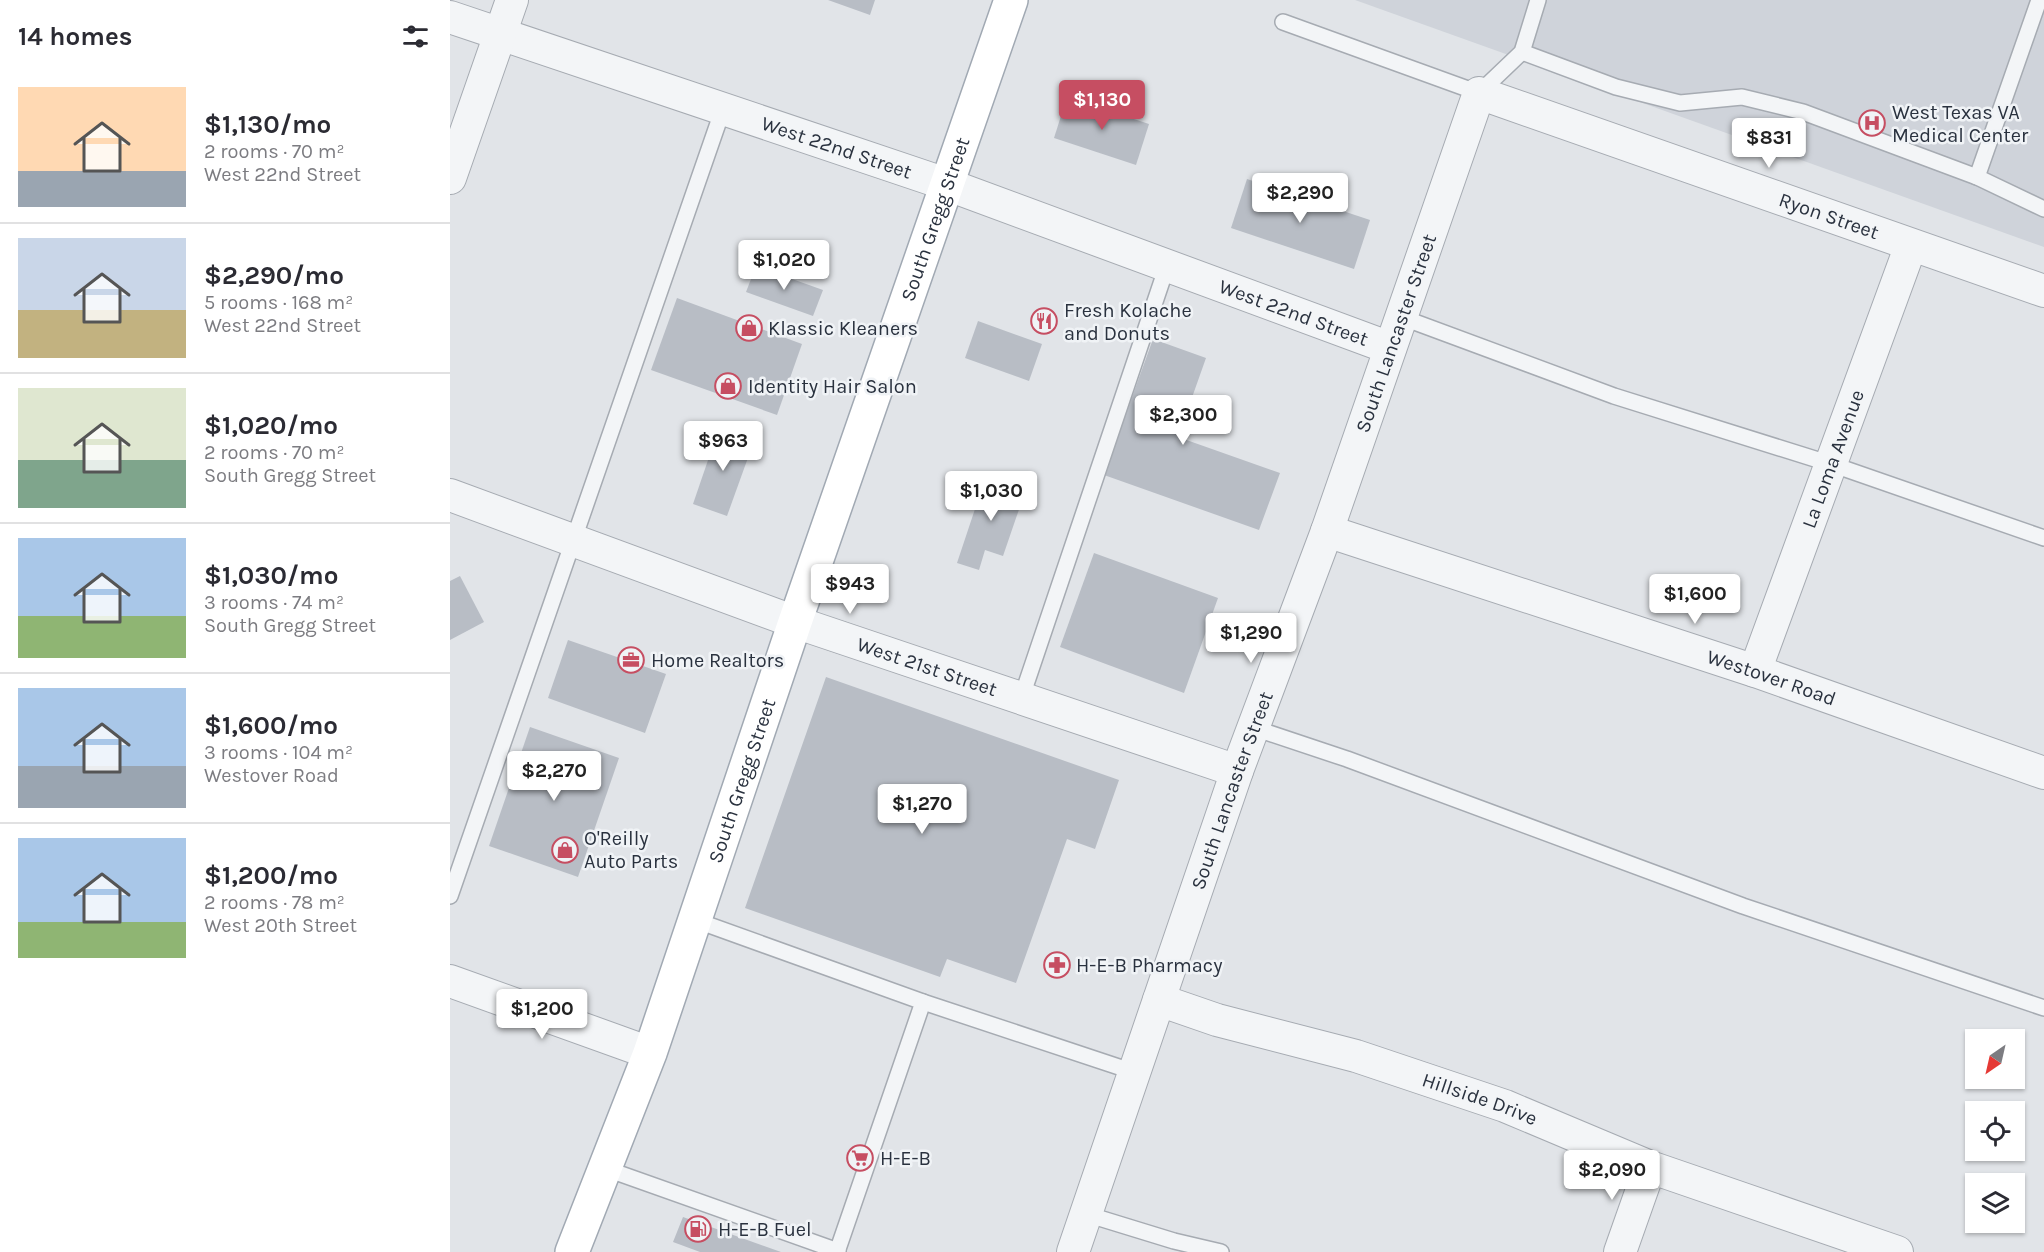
<!DOCTYPE html>
<meta charset="utf-8">
<style>
body{margin:0;font-family:Karla,sans-serif;background:#f7f7f7;color:#2b2b33;height:100vh;display:flex;flex-direction:column;font-size:22px;white-space:nowrap}
*{box-sizing:border-box;margin:0}
p{font-size:20px;color:#7c7c81}
.icon{flex:none;width:33px;height:33px;fill:none;stroke:currentColor;stroke-width:2;stroke-linecap:round;stroke-linejoin:round}
.map{position:relative;flex:1;overflow:hidden}
.sheet{display:flex;flex-direction:column;background:#fff;width:450px}
.sheet>*{flex:none}
.needle{width:39px;rotate:214deg}
.fabs{position:absolute;left:1515px;top:1029px;display:grid;gap:12px}
.fabs a{display:grid;place-items:center;width:60px;height:60px;border-radius:0px;background:#fff;box-shadow:0 2px 4px #0004;font-size:30px}
.price{position:absolute;translate:-50% -51px;padding:0 14px;border-radius:6px;background:#fff;color:#222;font-size:20px;line-height:39px;filter:drop-shadow(0 2px 3px #0008)}
.price::after{content:'';position:absolute;left:50%;top:36px;width:18px;height:14px;margin-left:-9px;background:inherit;clip-path:polygon(0 0,100% 0,50% 100%)}
.price.on{background:#c64e62;color:#fff}
ul{padding:0;list-style:none}
li{display:flex;align-items:center;gap:18px;height:150px;padding:0 18px}
li+li{border-top:2px solid #e1e1e2}
li span{display:grid;place-items:center;flex:none;width:168px;height:120px;border-radius:0px;color:#555}
li>.icon{margin-inline-start:auto}
span .icon{width:72px;height:72px;fill:#fffc;stroke-width:1}
li b{font-size:26px}
h2{display:flex;justify-content:space-between;align-items:center;height:72px;padding:0 18px;font-size:26px}
main{display:flex;flex:1;min-height:0}
.map>svg:first-child{display:block}
.built{fill:#cfd3da}
.building{fill:#b8bdc5}
.lines{fill:none;stroke-linecap:round;stroke-linejoin:round}
.service-casing{stroke:#a6abb2;stroke-width:18}
.minor-casing{stroke:#a6abb2;stroke-width:34}
.primary-casing{stroke:#a1a9b3;stroke-width:36}
.service{stroke:#f3f5f7;stroke-width:15}
.minor{stroke:#f3f5f7;stroke-width:32}
.primary{stroke:#fff;stroke-width:33}
.labels{text-anchor:middle;dominant-baseline:central;stroke-width:5;stroke-linejoin:round;paint-order:stroke}
.poi-label{font-size:20px;fill:#2a323f;stroke:#f0f3f6;text-anchor:start}
.street-label{font-size:20px;fill:#2a323f;stroke:#f0f3f6}
</style>
<main>
<section class="sheet">
<h2>14 homes<svg class="icon" aria-label="filters" viewBox="0 0 24 24"><path d="M4 7h16M4 17h16"/><circle cx="9" cy="7" r="2"/><circle cx="15" cy="17" r="2"/></svg></h2>
<ul>
<li><span style="background:linear-gradient(#ffd9b3 70%,#9aa5b1 0)"><svg class="icon" aria-label="home" viewBox="0 0 24 24"><path d="M3 11l9-7 9 7M6 9v11h12V9"/></svg></span><div><b>$1,130/mo</b><p>2 rooms · 70 m²</p><p>West 22nd Street</p></div></li>
<li><span style="background:linear-gradient(#c9d6e8 60%,#c2b280 0)"><svg class="icon" aria-label="home" viewBox="0 0 24 24"><path d="M3 11l9-7 9 7M6 9v11h12V9"/></svg></span><div><b>$2,290/mo</b><p>5 rooms · 168 m²</p><p>West 22nd Street</p></div></li>
<li><span style="background:linear-gradient(#dfe7d0 60%,#7fa58c 0)"><svg class="icon" aria-label="home" viewBox="0 0 24 24"><path d="M3 11l9-7 9 7M6 9v11h12V9"/></svg></span><div><b>$1,020/mo</b><p>2 rooms · 70 m²</p><p>South Gregg Street</p></div></li>
<li><span style="background:linear-gradient(#a9c7e8 65%,#8fb573 0)"><svg class="icon" aria-label="home" viewBox="0 0 24 24"><path d="M3 11l9-7 9 7M6 9v11h12V9"/></svg></span><div><b>$1,030/mo</b><p>3 rooms · 74 m²</p><p>South Gregg Street</p></div></li>
<li><span style="background:linear-gradient(#a9c7e8 65%,#9aa5b1 0)"><svg class="icon" aria-label="home" viewBox="0 0 24 24"><path d="M3 11l9-7 9 7M6 9v11h12V9"/></svg></span><div><b>$1,600/mo</b><p>3 rooms · 104 m²</p><p>Westover Road</p></div></li>
<li><span style="background:linear-gradient(#a9c7e8 70%,#8fb573 0)"><svg class="icon" aria-label="home" viewBox="0 0 24 24"><path d="M3 11l9-7 9 7M6 9v11h12V9"/></svg></span><div><b>$1,200/mo</b><p>2 rooms · 78 m²</p><p>West 20th Street</p></div></li>
</ul>
</section>
<div class="map">
<svg width="1594" height="1252" viewBox="0 0 1594 1252">
<rect width="100%" height="100%" fill="#e1e4e8"/>
<!-- built -->
<polygon class="built" points="905,0 1594,0 1594,247"/>
<!-- building -->
<g class="building">
<polygon points="378,0 425,0 420,15"/>
<polygon points="617,97 699,124 686,165 604,138"/>
<polygon points="797,179 920,220 904,269 781,228"/>
<polygon points="306,266 373,290 363,316 296,292"/>
<polygon points="227,298 352,344 327,415 201,370"/>
<polygon points="528,321 592,344 579,381 515,358"/>
<polygon points="703,339 756,358 728,437 830,473 809,530 654,475"/>
<polygon points="269,428 304,441 277,516 243,504"/>
<polygon points="536,476 576,489 553,556 535,550 529,570 507,563"/>
<polygon points="644,553 768,598 734,693 610,647"/>
<polygon points="10,576 34,622 0,640 0,581"/>
<polygon points="118,640 216,674 195,733 98,698"/>
<polygon points="376,677 669,780 645,849 617,839 566,983 497,959 490,977 295,908"/>
<polygon points="80,727 169,758 128,877 39,846"/>
<polygon points="233,1217 331,1252 250,1252 223,1242"/>
</g>
<g class="lines">
<!-- service casing -->
<g class="service-casing">
<g id="service">
<polyline points="833,22 1029,93 1072,52 1088,0"/>
<polyline points="1072,52 1166,87 1230,103 1292,97 1353,112 1527,177 1594,209"/>
<polyline points="1527,177 1589,0"/>
<polyline points="951,317 1164,396 1381,464 1594,538"/>
<polyline points="571,699 717,266"/>
<polyline points="804,728 897,759 1293,906 1594,1008"/>
<polyline points="0,896 273,109"/>
<polyline points="245,920 473,1002 387,1252"/>
<polyline points="473,1002 684,1072"/>
<polyline points="154,1168 388,1251"/>
<polyline points="636,1214 724,1241 771,1252"/>
</g>
</g>
<!-- minor casing -->
<g class="minor-casing">
<g id="minor">
<path id="s1" d="M0,17L496,184L940,348"/>
<polyline points="0,178 62,0"/>
<path id="s2" d="M0,495L345,622L787,771"/>
<path id="s3" d="M877,531L1305,671L1594,773"/>
<path id="s4" d="M1305,671L1461,245"/>
<polyline points="0,981 200,1053"/>
<path id="s5" d="M709,1000L767,1020L906,1056L1055,1106L1200,1167L1447,1252"/>
<path id="s6" d="M623,1252L787,771L877,531L1029,93L1594,291"/>
<polyline points="1170,1252 1200,1167"/>
</g>
</g>
<!-- primary casing -->
<g class="primary-casing">
<g id="primary">
<path id="s7" d="M122,1252L200,1053L345,622L561,0"/>
</g>
</g>
<!-- service -->
<use href="#service" class="service"/>
<!-- minor -->
<use href="#minor" class="minor"/>
<!-- primary -->
<use href="#primary" class="primary"/>
</g>
<!-- icons -->
<defs>
<g id="hospital-ring" transform="scale(1.35)"><circle r="9.5" fill="#f0f3f6" stroke="#c64e62" stroke-width="1.5"/><path d="M-5-5h3v3.5h4V-5h3V5h-3V1.5h-4V5h-3Z" fill="#c64e62"/></g>
<g id="restaurant-ring" transform="scale(1.35)"><circle r="9.5" fill="#f0f3f6" stroke="#c64e62" stroke-width="1.5"/><path d="M-5-6h1v4h1v-4h1v4h1v-4h1v5L-1.5 .5V6h-2V.5L-5-1ZM5-6V6H3V1.5H1.5Q1.5-4 5-6Z" fill="#c64e62"/></g>
<g id="shop-ring" transform="scale(1.35)"><circle r="9.5" fill="#f0f3f6" stroke="#c64e62" stroke-width="1.5"/><path d="M-5-2.5h2.3a2.7 3.5 0 0 1 5.4 0H5L5.5 6h-11ZM-1.5-2.5h3a1.5 2.3 0 0 0-3 0Z" fill="#c64e62"/></g>
<g id="office-ring" transform="scale(1.35)"><circle r="9.5" fill="#f0f3f6" stroke="#c64e62" stroke-width="1.5"/><path d="M-6-3h4V-5.5h4V-3h4V5H-6ZM-1-4.5V-3h2v-1.5ZM-6 0V1H6V0Z" fill="#c64e62"/></g>
<g id="pharmacy-ring" transform="scale(1.35)"><circle r="9.5" fill="#f0f3f6" stroke="#c64e62" stroke-width="1.5"/><path d="M-2-6h4v4h4v4h-4v4h-4v-4h-4v-4h4Z" fill="#c64e62"/></g>
<g id="supermarket-ring" transform="scale(1.35)"><circle r="9.5" fill="#f0f3f6" stroke="#c64e62" stroke-width="1.5"/><path d="M-6-5.5h2.5l.6 2H6L4.5 2H-2.5L-4.4-4H-6ZM-1.5 3.2a1.3 1.3 0 1 0 .1 0ZM3 3.2a1.3 1.3 0 1 0 .1 0Z" fill="#c64e62"/></g>
<g id="fuel-ring" transform="scale(1.35)"><circle r="9.5" fill="#f0f3f6" stroke="#c64e62" stroke-width="1.5"/><path d="M-5.5-6h7V0h2V4h1.3V-2.5L3-4.5l.8-.8L6-3V5H2.5V1h-1V6h-7ZM-4.2-4.7v3.2H.2V-4.7Z" fill="#c64e62"/></g>
</defs>
<g fill-rule="evenodd">
<use href="#hospital-ring" x="1422" y="123"/>
<use href="#restaurant-ring" x="594" y="321"/>
<use href="#shop-ring" x="299" y="328"/>
<use href="#shop-ring" x="278" y="386"/>
<use href="#office-ring" x="181" y="660"/>
<use href="#shop-ring" x="115" y="850"/>
<use href="#pharmacy-ring" x="607" y="965"/>
<use href="#supermarket-ring" x="410" y="1158"/>
<use href="#fuel-ring" x="248" y="1229"/>
</g>
<g class="labels">
<!-- poi labels -->
<g class="poi-label">
<text x="1442" y="112">West Texas VA<tspan x="1442" dy="23">Medical Center</tspan></text>
<text x="614" y="310">Fresh Kolache<tspan x="614" dy="23">and Donuts</tspan></text>
<text x="318" y="328">Klassic Kleaners</text>
<text x="298" y="386">Identity Hair Salon</text>
<text x="201" y="660">Home Realtors</text>
<text x="134" y="838">O'Reilly<tspan x="134" dy="23">Auto Parts</tspan></text>
<text x="626" y="965">H-E-B Pharmacy</text>
<text x="430" y="1158">H-E-B</text>
<text x="268" y="1229">H-E-B Fuel</text>
</g>
<!-- street labels -->
<g class="street-label">
<text stroke="none"><textPath href="#s1" startOffset="408">West 22nd Street</textPath></text>
<text stroke="none"><textPath href="#s6" startOffset="1599">Ryon Street</textPath></text>
<text stroke="none"><textPath href="#s7" startOffset="1095">South Gregg Street</textPath></text>
<text stroke="none"><textPath href="#s1" startOffset="894">West 22nd Street</textPath></text>
<text stroke="none"><textPath href="#s6" startOffset="974">South Lancaster Street</textPath></text>
<text stroke="none"><textPath href="#s4" startOffset="226">La Loma Avenue</textPath></text>
<text stroke="none"><textPath href="#s2" startOffset="507">West 21st Street</textPath></text>
<text stroke="none"><textPath href="#s3" startOffset="468">Westover Road</textPath></text>
<text stroke="none"><textPath href="#s7" startOffset="501">South Gregg Street</textPath></text>
<text stroke="none"><textPath href="#s6" startOffset="488">South Lancaster Street</textPath></text>
<text stroke="none"><textPath href="#s5" startOffset="336">Hillside Drive</textPath></text>
</g>
</g>
</svg>
<div class="fabs">
<a><svg class="needle" viewBox="-14 -14 28 28"><path d="M0-13l5 13h-10z" fill="#e53935"/><path d="M0 13l5-13h-10z" fill="#7c7c81"/></svg></a>
<a><svg class="icon" aria-label="locate" viewBox="0 0 24 24"><circle cx="12" cy="12" r="6"/><path d="M12 2v4M12 18v4M2 12h4M18 12h4"/></svg></a>
<a><svg class="icon" aria-label="layers" viewBox="0 0 24 24"><path d="M12 4l9 5-9 5-9-5zM3 14l9 5 9-5"/></svg></a>
</div>
<b class="price on" style="left:652px;top:131px">$1,130</b>
<b class="price" style="left:1319px;top:169px">$831</b>
<b class="price" style="left:850px;top:224px">$2,290</b>
<b class="price" style="left:334px;top:291px">$1,020</b>
<b class="price" style="left:733px;top:446px">$2,300</b>
<b class="price" style="left:273px;top:472px">$963</b>
<b class="price" style="left:541px;top:522px">$1,030</b>
<b class="price" style="left:400px;top:615px">$943</b>
<b class="price" style="left:1245px;top:625px">$1,600</b>
<b class="price" style="left:801px;top:664px">$1,290</b>
<b class="price" style="left:104px;top:802px">$2,270</b>
<b class="price" style="left:472px;top:835px">$1,270</b>
<b class="price" style="left:92px;top:1040px">$1,200</b>
<b class="price" style="left:1162px;top:1201px">$2,090</b>
</div>
</main>
